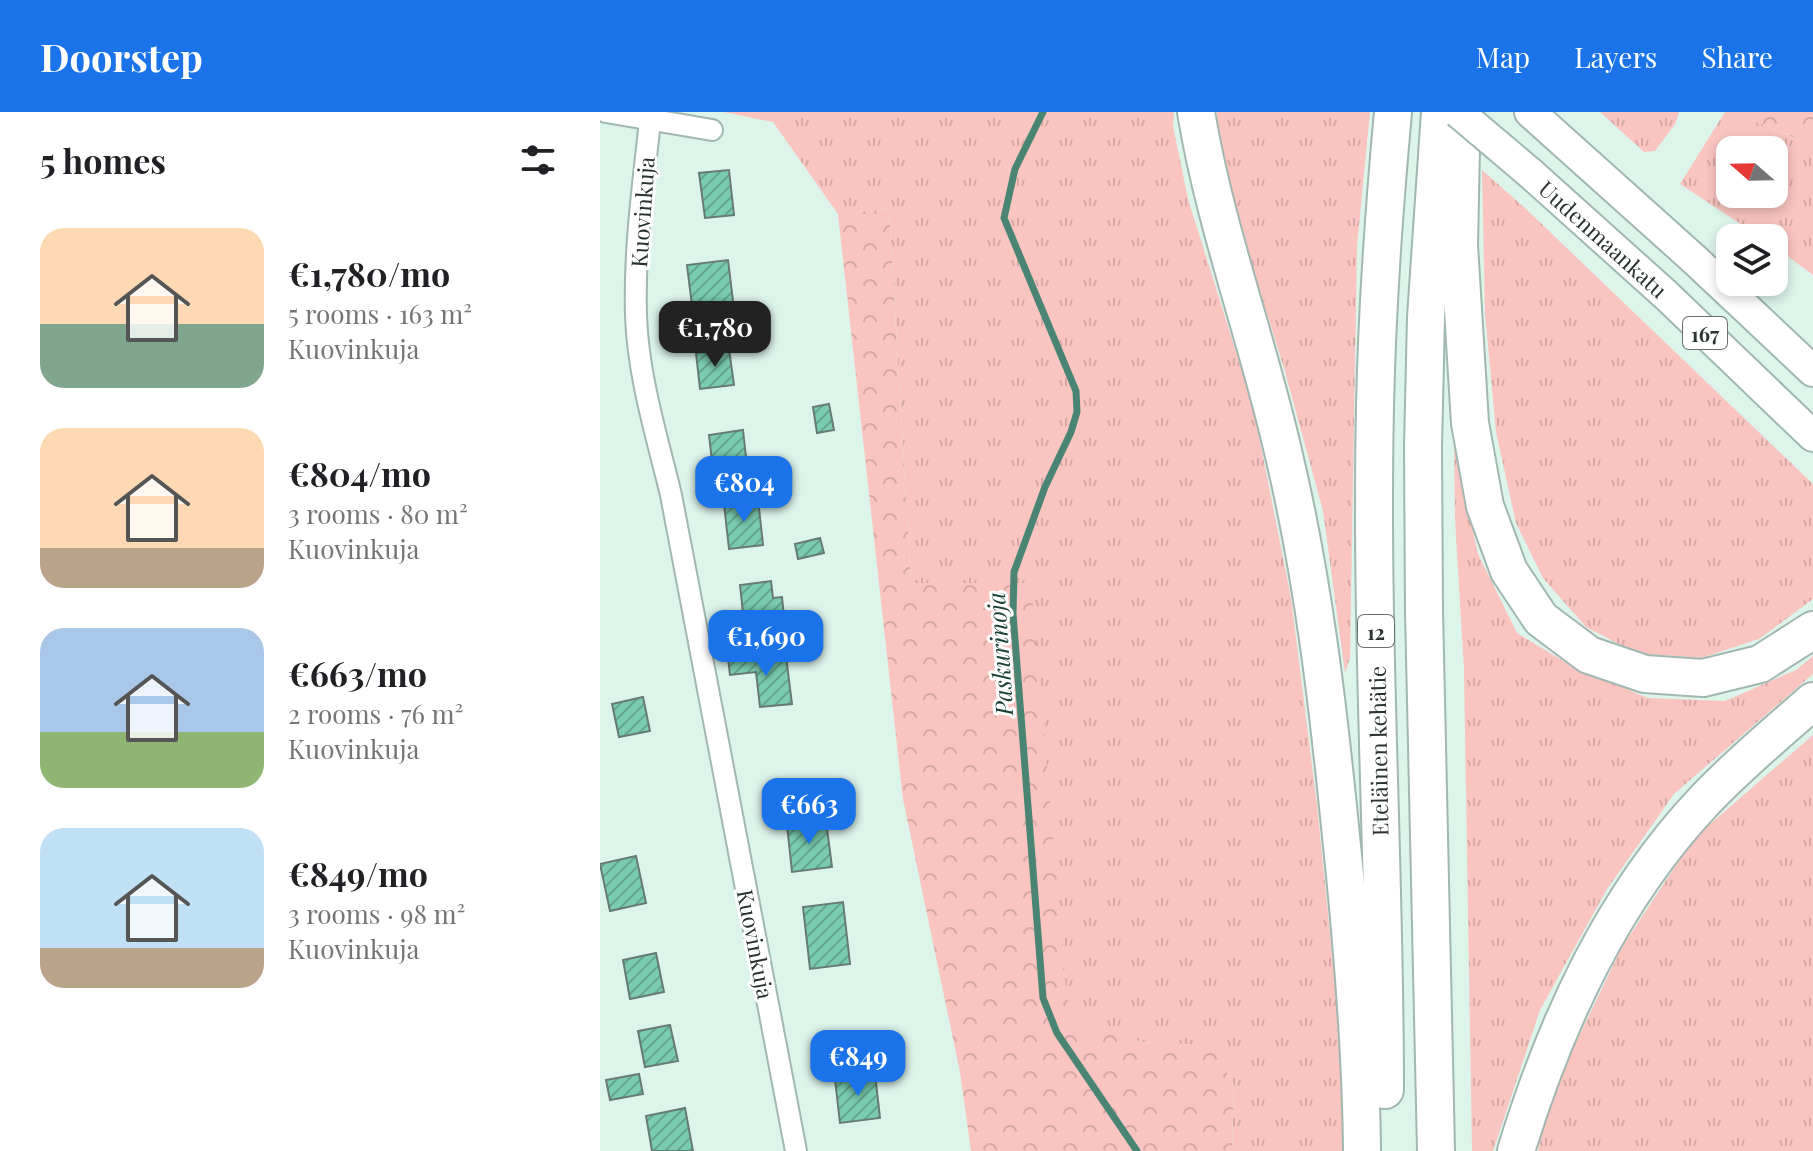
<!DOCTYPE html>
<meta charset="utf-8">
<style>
body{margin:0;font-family:"Playfair Display",serif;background:#f2f2f2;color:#202124;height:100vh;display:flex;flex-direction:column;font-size:30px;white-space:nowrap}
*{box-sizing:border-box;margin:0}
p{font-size:26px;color:#757577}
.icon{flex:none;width:44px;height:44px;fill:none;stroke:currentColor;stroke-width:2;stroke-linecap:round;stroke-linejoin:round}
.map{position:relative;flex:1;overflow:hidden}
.sheet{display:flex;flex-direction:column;background:#fff;width:600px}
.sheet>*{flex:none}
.needle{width:52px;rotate:290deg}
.buttons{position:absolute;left:1116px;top:24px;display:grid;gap:16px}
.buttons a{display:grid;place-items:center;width:72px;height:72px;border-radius:16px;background:#fff;box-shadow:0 4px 12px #0003;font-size:40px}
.price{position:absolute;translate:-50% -68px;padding:0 18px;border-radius:16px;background:#1a73e8;color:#fff;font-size:26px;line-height:52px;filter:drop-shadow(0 2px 4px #0008)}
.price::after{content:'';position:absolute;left:50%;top:48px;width:24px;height:18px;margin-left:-12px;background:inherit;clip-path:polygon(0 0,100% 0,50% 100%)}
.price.current{background:#222;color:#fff}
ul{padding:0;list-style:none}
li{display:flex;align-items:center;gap:24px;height:200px;padding:0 40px}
li span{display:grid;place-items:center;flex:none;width:224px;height:160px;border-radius:24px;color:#555}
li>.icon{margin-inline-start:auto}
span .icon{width:96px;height:96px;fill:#fffc;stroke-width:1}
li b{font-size:34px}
h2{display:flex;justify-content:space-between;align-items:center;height:96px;padding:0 40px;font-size:34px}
header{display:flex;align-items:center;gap:48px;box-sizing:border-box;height:112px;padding:0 40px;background:#1a73e8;color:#fff}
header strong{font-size:38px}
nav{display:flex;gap:44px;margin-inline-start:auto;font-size:28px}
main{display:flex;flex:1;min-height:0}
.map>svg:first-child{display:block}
.grass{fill:url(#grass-tufts);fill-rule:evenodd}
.forest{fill:url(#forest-crowns)}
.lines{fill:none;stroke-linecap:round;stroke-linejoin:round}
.stream{stroke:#498572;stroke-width:7}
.building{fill:url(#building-hatch);stroke:#667b74;stroke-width:2}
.street-casing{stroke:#a1b7af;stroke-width:24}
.primary-casing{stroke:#a1b7af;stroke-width:34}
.highway-casing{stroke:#a1b7af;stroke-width:40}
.street{stroke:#fff;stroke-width:20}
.primary{stroke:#fff;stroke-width:30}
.highway{stroke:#fff;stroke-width:36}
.primary-bridge-casing{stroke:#a1b7af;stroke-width:34;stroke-linecap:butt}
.primary-bridge{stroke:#fff;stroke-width:30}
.labels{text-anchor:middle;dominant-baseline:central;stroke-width:6;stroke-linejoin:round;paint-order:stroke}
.shield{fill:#fff;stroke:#6a706d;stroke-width:2}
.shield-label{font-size:20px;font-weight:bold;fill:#2a332f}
.street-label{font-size:22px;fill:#2a332f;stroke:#fff}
.water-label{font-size:24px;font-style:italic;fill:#1d4237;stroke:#fff}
</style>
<header>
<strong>Doorstep</strong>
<nav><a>Map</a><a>Layers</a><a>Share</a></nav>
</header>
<main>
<section class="sheet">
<h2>5 homes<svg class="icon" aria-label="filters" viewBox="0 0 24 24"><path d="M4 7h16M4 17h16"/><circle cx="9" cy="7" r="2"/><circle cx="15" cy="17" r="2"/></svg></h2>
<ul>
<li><span style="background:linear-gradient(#ffd9b3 60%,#7fa58c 0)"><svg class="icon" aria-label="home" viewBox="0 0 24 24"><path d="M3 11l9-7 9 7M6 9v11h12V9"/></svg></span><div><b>€1,780/mo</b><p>5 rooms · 163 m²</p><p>Kuovinkuja</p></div></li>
<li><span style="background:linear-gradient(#ffd9b3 75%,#b9a48a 0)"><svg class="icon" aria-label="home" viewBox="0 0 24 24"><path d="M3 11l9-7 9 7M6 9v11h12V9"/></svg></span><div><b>€804/mo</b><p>3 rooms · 80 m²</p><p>Kuovinkuja</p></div></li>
<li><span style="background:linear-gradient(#a9c7e8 65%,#8fb573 0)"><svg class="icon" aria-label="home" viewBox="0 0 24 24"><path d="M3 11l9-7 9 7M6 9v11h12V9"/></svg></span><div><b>€663/mo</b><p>2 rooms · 76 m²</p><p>Kuovinkuja</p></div></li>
<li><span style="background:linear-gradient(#bfe0f5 75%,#b9a48a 0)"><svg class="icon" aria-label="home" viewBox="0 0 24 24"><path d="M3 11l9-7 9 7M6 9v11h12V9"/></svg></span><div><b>€849/mo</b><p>3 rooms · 98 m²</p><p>Kuovinkuja</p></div></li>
</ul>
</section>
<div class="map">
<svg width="1213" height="1039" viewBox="0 0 1213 1039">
<defs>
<pattern id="grass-tufts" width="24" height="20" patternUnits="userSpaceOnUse" patternTransform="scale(2)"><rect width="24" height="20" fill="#fac4c0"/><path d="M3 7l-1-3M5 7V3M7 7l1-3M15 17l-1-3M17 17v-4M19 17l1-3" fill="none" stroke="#d6a9a5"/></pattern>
<pattern id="forest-crowns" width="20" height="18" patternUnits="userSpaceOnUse" patternTransform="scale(2)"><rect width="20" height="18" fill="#fac4c0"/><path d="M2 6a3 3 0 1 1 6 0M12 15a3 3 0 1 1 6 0" fill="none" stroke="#d6a9a5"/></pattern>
<pattern id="building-hatch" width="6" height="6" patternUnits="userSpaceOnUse" patternTransform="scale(2)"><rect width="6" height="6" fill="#7accb1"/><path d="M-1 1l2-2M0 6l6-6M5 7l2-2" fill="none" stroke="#64a690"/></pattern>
</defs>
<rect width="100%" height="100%" fill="#ddf4eb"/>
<!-- grass -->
<g class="grass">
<polygon points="124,0 574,0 573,14 588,87 653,294 691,486 717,693 745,970 748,1039 632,1039 634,973 611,934 542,930 481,911 467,887 311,471 289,97 238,102 173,10"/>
<polygon points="617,0 770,0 757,134 750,546 745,561 723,399 684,256 641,119 617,14"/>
<polygon points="1000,0 1079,0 1075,12 1055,39 1044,40"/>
<path d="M1125,0H1132L1213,33V163L1174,134V126H1162L1080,72ZM1130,38H1174V82H1130Z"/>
<polygon points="882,58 926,97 1213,372 1213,487 1159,527 1101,546 1036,541 986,515 943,466 916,411 896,320 885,201"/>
<polygon points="854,332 878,442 917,521 970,553 1048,586 1125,589 1196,558 1213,544 1213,562 1074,682 1007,777 940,898 893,1039 872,1039 864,558 855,407"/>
<polygon points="1213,623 1213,1039 938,1039 952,980 1022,835 1094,726"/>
</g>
<!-- forest -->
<g class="forest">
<polygon points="1132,0 1213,0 1213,33"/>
<polygon points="289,97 311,471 431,471 467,887 481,911 542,930 611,933 634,973 632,1039 371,1039 360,960 303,687 238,102"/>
</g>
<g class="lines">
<!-- stream -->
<polyline class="stream" points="443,0 415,57 404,106 476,279 477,300 471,320 445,375 414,460 413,502 443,886 457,921 537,1039"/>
</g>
<!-- building -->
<g class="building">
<polygon points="129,58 134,103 105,106 99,61"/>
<polygon points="128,148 134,197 93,202 87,153"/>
<polygon points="129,237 134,273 100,277 96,241"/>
<polygon points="229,292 234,318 217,321 213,295"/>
<polygon points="143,318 147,354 113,358 109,323"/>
<polygon points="158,387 163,433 129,437 124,392"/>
<polygon points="220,426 224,441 198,447 195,432"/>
<polygon points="171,469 173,486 182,485 184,505 144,510 140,473"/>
<polygon points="155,542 155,548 186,544 192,592 160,595 156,560 130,563 128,546"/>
<polygon points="43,585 50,619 19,625 12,592"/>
<polygon points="226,709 232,755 192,760 187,713"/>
<polygon points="36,744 46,791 10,799 0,752"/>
<polygon points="243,790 250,852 210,857 203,795"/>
<polygon points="56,841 64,880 30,887 23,848"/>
<polygon points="70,913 78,949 45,955 38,919"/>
<polygon points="39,962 43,982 10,988 6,968"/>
<polygon points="275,962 280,1006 240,1011 235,967"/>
<polygon points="85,996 93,1039 52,1039 46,1004"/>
</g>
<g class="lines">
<!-- street casing -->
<g class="street-casing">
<g id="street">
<polyline points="6,0 112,18"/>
<path d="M50,9C43,73 34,139 36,204C38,264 57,325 71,383L196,1039"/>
</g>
</g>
<!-- primary casing -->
<g class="primary-casing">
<g id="primary">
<polyline points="930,0 1095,148 1213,259"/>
<path id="s1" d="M929,60L1066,183L1213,324"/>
</g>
</g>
<!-- highway casing -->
<g class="highway-casing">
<g id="highway">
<path d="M596,0C615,114 656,223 682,335C713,463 728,593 741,724C752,829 761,934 762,1039"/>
<polyline points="861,34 859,133 870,311 885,394 909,459 941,507 989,543 1045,562 1103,566 1160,552 1213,518"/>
<path d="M785,978C785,750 770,523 775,295C777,197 784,98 793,0"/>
<polyline points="836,1039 824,499 823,335 826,205 840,0"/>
<path d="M916,1039C955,912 1012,786 1105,688C1138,653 1177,621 1213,589"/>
</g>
</g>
<!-- street -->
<use href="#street" class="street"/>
<!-- primary -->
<use href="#primary" class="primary"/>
<!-- highway -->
<use href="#highway" class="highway"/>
<!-- primary-bridge casing -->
<g class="primary-bridge-casing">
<polyline id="primary-bridge" points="858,0 929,60"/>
</g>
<!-- primary-bridge -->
<use href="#primary-bridge" class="primary-bridge"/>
</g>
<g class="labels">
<!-- shield labels -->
<g class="shield">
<rect x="1083" y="205" width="44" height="32" rx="6"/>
<rect x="758" y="503" width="36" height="32" rx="6"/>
</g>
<g class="shield-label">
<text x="1105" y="221">167</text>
<text x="776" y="519">12</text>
</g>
<!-- street labels -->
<g class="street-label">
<text transform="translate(42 100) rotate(-86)">Kuovinkuja</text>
<text stroke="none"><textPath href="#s1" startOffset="100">Uudenmaankatu</textPath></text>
<text transform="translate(778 639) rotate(-91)">Eteläinen kehätie</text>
<text transform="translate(156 832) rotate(79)">Kuovinkuja</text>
</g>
<!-- water labels -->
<g class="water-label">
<text transform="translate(399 542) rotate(-94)">Paskurinoja</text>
</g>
</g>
</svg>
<div class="buttons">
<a><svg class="needle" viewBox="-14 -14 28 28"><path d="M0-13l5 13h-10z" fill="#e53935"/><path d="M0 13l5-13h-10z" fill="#757577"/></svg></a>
<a><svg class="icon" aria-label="layers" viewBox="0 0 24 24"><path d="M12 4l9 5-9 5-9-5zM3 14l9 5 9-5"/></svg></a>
</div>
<b class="price current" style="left:115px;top:257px">€1,780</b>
<b class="price" style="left:144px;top:412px">€804</b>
<b class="price" style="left:166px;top:566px">€1,690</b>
<b class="price" style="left:209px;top:734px">€663</b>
<b class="price" style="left:258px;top:986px">€849</b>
</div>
</main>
